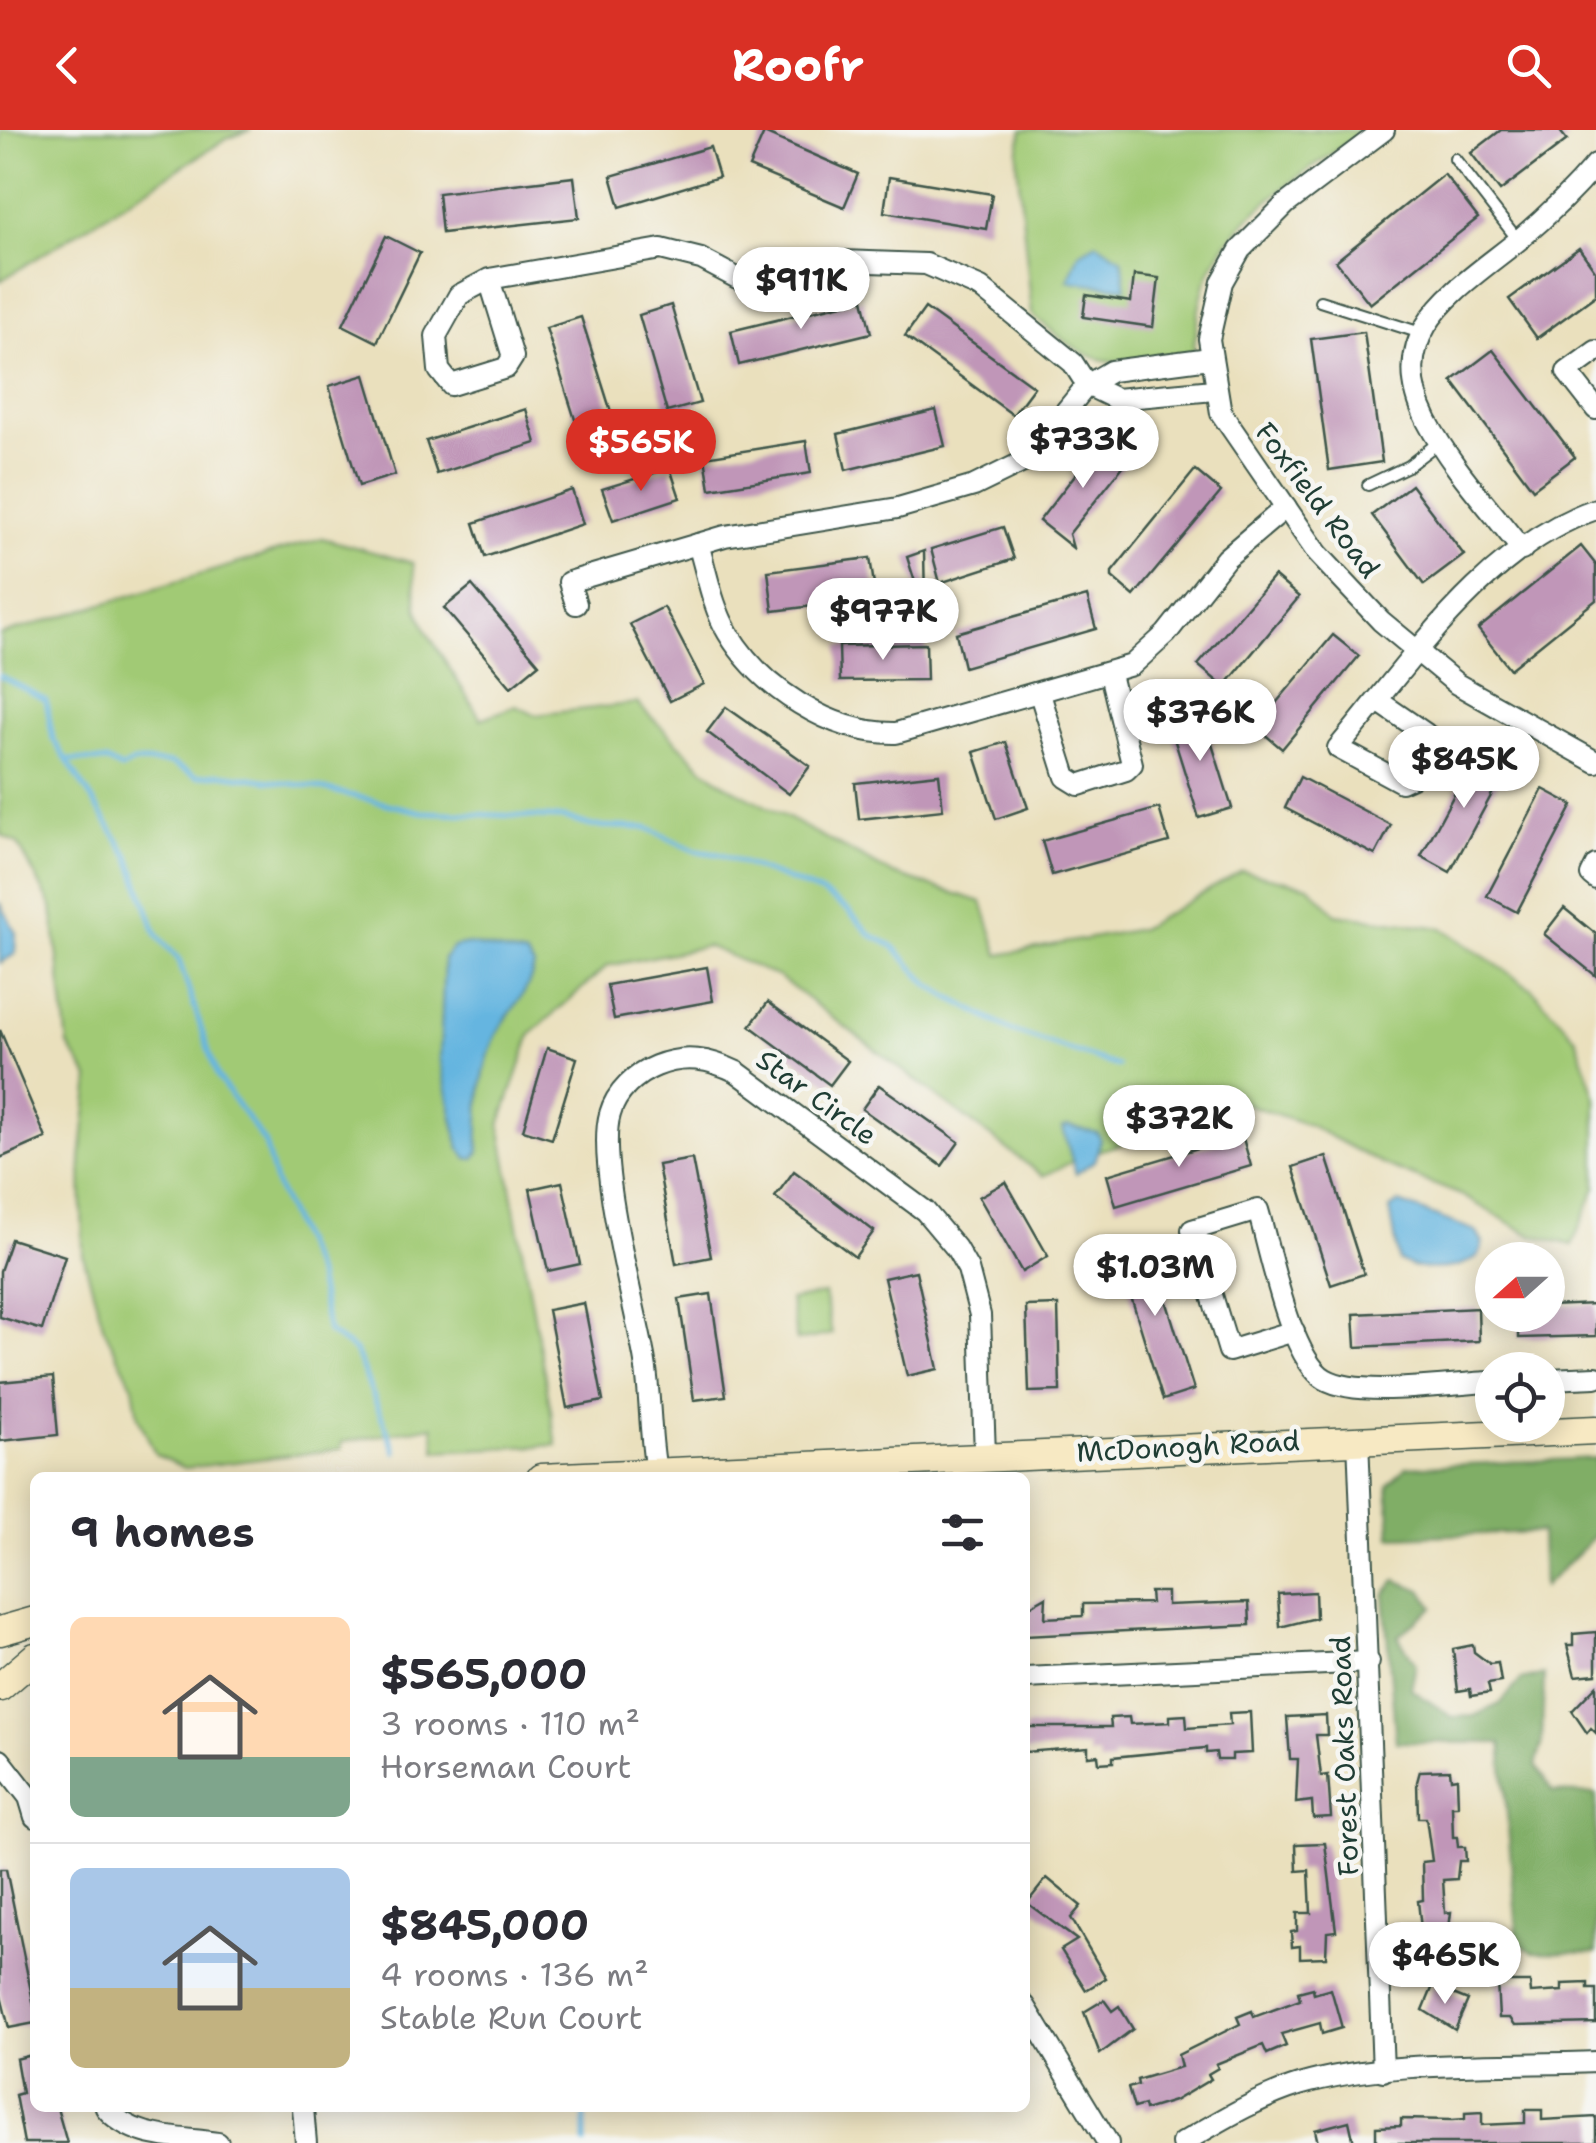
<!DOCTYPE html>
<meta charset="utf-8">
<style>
body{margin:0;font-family:"Shantell Sans",sans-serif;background:#f7f7f7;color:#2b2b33;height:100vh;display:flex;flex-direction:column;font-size:38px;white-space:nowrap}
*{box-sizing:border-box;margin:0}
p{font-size:32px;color:#7c7c81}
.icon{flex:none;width:55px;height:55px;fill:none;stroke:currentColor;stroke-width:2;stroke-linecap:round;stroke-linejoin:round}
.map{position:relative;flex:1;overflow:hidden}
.panel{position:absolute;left:30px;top:1342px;width:1000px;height:640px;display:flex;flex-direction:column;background:#fff;border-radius:15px;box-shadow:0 5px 25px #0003}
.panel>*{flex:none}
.needle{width:65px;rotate:249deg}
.fabs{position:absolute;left:1475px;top:1112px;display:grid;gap:20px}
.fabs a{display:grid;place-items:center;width:90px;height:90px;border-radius:50%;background:#fff;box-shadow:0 5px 25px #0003;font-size:50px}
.price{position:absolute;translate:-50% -85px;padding:0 22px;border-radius:35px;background:#fff;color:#222;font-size:32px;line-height:65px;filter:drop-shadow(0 2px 5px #0008)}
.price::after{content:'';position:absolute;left:50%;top:60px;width:30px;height:22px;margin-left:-15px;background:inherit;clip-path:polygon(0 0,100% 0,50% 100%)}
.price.current{background:#d93025;color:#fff}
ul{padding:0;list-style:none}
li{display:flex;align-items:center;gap:30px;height:250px;padding:0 40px}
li+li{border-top:2px solid #e1e1e2}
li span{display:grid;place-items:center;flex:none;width:280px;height:200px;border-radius:15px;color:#555}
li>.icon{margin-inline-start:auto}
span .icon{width:120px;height:120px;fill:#fffc;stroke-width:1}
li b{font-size:42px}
h2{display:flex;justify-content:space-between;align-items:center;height:120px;padding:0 40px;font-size:42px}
header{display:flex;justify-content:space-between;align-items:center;height:130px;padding:0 40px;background:#d93025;color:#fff;font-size:45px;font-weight:700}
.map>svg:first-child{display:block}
.green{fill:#a1ca75;stroke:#608454;stroke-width:2.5}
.forest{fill:#80ae66;stroke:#50764d;stroke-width:2.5}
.water{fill:#65b5e0;stroke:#42798a;stroke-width:2.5}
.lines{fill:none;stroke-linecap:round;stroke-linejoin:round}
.stream{stroke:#65b5e0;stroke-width:5}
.building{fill:#c096b8}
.service-casing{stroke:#3d5549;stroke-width:14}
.minor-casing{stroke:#3d5549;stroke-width:24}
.secondary-casing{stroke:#3d5549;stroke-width:31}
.service{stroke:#fff;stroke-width:10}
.minor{stroke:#fff;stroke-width:20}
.secondary{stroke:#f7e9c3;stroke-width:28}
.labels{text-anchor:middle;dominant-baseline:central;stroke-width:9;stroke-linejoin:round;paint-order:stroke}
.street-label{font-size:28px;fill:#1f3d34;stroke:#f6f6f2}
</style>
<header><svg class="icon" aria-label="back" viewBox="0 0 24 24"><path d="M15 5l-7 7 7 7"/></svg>Roofr<svg class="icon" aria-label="search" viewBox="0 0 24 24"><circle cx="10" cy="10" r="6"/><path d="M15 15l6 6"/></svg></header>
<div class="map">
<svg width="1596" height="2013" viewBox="0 0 1596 2013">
<rect width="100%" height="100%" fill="#f6f6f2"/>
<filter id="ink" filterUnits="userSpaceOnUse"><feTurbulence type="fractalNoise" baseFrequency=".01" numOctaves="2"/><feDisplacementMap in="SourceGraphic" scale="20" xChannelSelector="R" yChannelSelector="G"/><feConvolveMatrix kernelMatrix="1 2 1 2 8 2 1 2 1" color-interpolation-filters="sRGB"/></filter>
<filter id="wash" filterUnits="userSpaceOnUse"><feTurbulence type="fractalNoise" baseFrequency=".0048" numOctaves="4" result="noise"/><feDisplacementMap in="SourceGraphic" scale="40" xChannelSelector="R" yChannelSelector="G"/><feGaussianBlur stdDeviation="2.25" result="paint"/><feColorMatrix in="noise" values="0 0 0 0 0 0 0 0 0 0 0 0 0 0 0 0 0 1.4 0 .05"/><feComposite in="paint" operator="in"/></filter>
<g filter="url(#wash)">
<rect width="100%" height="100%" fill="#eae0bd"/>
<!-- green -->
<g class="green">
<polygon points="0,0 251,0 228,8 0,151"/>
<path d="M1022,0H1365C1314,38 1245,76 1214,133C1199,160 1197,193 1193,223C1105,234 1101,244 1032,184L1017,31Z"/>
<polygon points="322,408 413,433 417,478 427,502 481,589 516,576 535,585 637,573 704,639 726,655 893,744 982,772 999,825 1140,799 1242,741 1309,756 1336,784 1442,798 1532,859 1576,908 1596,968 1596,1057 1572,1115 1531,1105 1461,1065 1384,1035 1309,995 1216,964 1217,985 1088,1024 1043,1046 779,847 707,816 607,836 531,904 500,995 557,1315 436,1321 433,1296 342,1312 342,1319 185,1338 156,1325 138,1287 133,1256 104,1198 83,1125 81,1030 90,949 68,915 52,777 18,714 0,704 0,505"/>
<polygon points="824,1164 832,1204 797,1211 790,1170"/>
</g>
<!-- forest -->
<g class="forest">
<polygon points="1596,1328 1596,1405 1543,1457 1541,1402 1391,1407 1388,1355 1406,1337"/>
<polygon points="1396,1450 1422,1460 1433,1477 1398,1506 1416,1535 1411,1559 1452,1587 1474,1586 1500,1574 1521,1550 1544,1545 1542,1611 1536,1636 1553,1662 1596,1664 1596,1823 1533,1822 1518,1813 1501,1613 1396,1612 1384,1465"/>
</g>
<!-- water -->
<g class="water">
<polygon points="1097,113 1122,129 1126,158 1068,151 1079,123"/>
<polygon points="0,772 16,803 15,824 0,833"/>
<path d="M469,814L526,826L534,836C529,862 513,877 500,898C479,936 478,981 479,1022L474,1029L467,1028L460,1019L440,929L444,828L453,817Z"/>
<polygon points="1068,996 1098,1003 1101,1010 1094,1031 1076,1044 1063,998"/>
<path d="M1399,1073L1476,1101L1483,1113L1479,1125C1461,1141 1420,1143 1399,1131L1390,1079Z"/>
</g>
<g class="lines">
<!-- stream -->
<g class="stream">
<polyline points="0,546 46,570 53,609 130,728 157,805 179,830 217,946 265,1013 275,1053 317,1147 328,1202 355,1221 396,1322"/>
<polyline points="68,630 106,631 121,639 134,632 170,633 197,646 220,644 315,657 422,682 564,688 592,696 647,698 696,721 719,724 822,763 848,780 871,805 893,816 929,855 954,870 1012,901 1118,936"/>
<polyline points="585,1978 585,2013"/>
</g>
</g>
<g id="blocks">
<!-- building -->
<g class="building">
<polygon points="1501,0 1559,0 1567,10 1500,61 1471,23"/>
<polygon points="764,3 858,44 844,77 749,37"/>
<polygon points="710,17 719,47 620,77 611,46"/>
<polygon points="1444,44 1478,88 1370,174 1336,131"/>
<polygon points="574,47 579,88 442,103 438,63"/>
<polygon points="889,47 992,64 986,99 884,82"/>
<polygon points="386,106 420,123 377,212 343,195"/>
<polygon points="1579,118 1596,142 1596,165 1537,208 1509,169"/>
<polygon points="1134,145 1159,148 1153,197 1083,187 1086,165 1131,172"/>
<polygon points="863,169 871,203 739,235 731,201"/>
<polygon points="671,175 700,273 667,282 639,185"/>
<polygon points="925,178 1034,257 1013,285 905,206"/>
<polygon points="581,187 612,285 577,296 546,198"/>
<polygon points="1364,202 1382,332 1329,340 1311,209"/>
<polygon points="1493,220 1575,327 1533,359 1452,251"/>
<polygon points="365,245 395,345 359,356 329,256"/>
<polygon points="526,279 536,313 437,344 426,311"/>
<polygon points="936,280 945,316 846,340 838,304"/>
<polygon points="1102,310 1128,330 1069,404 1073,418 1039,391"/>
<polygon points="806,311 811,343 710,359 705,327"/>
<polygon points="670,338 680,368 613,390 602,359"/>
<polygon points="1195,340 1221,362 1134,466 1112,447 1112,442"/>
<polygon points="1411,355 1464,425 1424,455 1372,385"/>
<polygon points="572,360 583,394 485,427 474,393"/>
<polygon points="1003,397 1014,429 940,453 931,419"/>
<polygon points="1581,416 1596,435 1596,470 1510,539 1478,499"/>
<polygon points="924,421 925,473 922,474 907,427"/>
<polygon points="870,428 876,468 773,481 768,441"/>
<polygon points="1274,446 1299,467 1224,557 1198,535"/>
<polygon points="472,455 539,534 511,557 444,478"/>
<polygon points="1087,466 1096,499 964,537 956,503"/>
<polygon points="664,477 704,554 670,571 630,494"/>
<polygon points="1333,505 1359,526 1282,619 1256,597"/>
<polygon points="926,514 927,550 840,551 839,516"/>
<polygon points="726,577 810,636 789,664 707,602"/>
<polygon points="1201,579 1232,678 1199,688 1168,589"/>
<polygon points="1006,612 1028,678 996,689 974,622"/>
<polygon points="1478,620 1507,636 1450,742 1421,726"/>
<polygon points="939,644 943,680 859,689 855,653"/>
<polygon points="1300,647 1391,695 1375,725 1285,678"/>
<polygon points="1543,659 1573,675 1517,782 1487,766"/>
<polygon points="1159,678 1169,712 1052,745 1042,711"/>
<polygon points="1564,778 1596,804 1596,846 1544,804"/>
<polygon points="707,837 713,871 614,889 607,855"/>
<polygon points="768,872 848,931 830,955 750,896"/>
<polygon points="0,900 46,1008 0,1028"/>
<polygon points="547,918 577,928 552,1009 523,1000"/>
<polygon points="879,955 959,1012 942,1036 862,979"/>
<polygon points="1242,1005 1251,1036 1116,1076 1107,1045"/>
<polygon points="1326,1026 1364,1144 1331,1155 1293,1037"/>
<polygon points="692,1029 711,1127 676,1134 658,1035"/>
<polygon points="794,1041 874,1101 855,1127 775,1067"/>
<polygon points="562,1052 580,1134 548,1141 530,1059"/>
<polygon points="1006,1052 1048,1126 1022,1142 979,1067"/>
<polygon points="11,1109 65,1126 42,1200 0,1187 0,1141"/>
<polygon points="1147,1109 1194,1260 1163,1270 1116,1118"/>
<polygon points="916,1141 938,1239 907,1246 884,1148"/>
<polygon points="711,1164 726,1266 694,1270 679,1169"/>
<polygon points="584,1173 603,1271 567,1278 548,1180"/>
<polygon points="1596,1174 1596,1206 1519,1208 1519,1185 1548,1185 1548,1176"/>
<polygon points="1058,1175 1060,1261 1029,1262 1026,1176"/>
<polygon points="1478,1178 1479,1211 1356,1217 1354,1184"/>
<polygon points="53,1247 58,1305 0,1311 0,1252"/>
<polygon points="1150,1462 1167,1462 1167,1475 1249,1472 1250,1495 1025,1506 1025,1479 1046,1467 1045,1488 1083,1486 1083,1474 1151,1473"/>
<polygon points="1315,1462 1316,1488 1280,1497 1278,1464"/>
<polygon points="1596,1502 1596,1544 1575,1546 1567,1515 1573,1515 1573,1504"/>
<polygon points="1473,1515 1474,1522 1490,1534 1498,1533 1501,1552 1488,1554 1490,1563 1471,1566 1470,1559 1458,1561 1453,1519"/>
<polygon points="1596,1556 1596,1603 1591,1598 1587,1603 1572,1581"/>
<polygon points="1250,1582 1252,1623 1232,1624 1232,1630 1217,1630 1216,1622 1206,1623 1206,1618 1113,1627 1113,1632 1099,1633 1098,1625 1088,1626 1088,1617 1025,1622 1025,1597 1111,1597 1110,1588 1129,1587 1130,1594 1170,1592 1170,1586 1186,1585 1187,1598 1216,1596 1230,1595 1229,1583"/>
<polygon points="1326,1585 1327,1605 1316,1605 1321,1646 1328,1645 1331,1687 1313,1688 1312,1671 1296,1673 1298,1629 1290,1629 1287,1587"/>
<polygon points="1450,1640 1451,1649 1457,1648 1458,1676 1452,1676 1453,1707 1457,1707 1458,1717 1465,1717 1466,1731 1459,1731 1457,1749 1443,1750 1445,1783 1451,1782 1447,1815 1423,1817 1418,1771 1423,1770 1422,1732 1432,1731 1426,1688 1418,1688 1417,1652 1420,1641"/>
<polygon points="1325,1713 1336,1801 1327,1802 1326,1827 1300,1828 1300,1816 1292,1817 1291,1802 1297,1801 1297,1783 1311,1783 1309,1740 1297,1741 1296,1714"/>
<polygon points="0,1739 6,1739 35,1881 35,1893 9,1898 0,1862"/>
<polygon points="1047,1748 1081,1776 1071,1788 1106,1848 1086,1860 1061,1820 1077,1810 1027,1773"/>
<polygon points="1497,1852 1530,1852 1531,1863 1562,1861 1562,1854 1588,1853 1588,1859 1596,1859 1596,1893 1515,1895 1510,1888 1499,1888"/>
<polygon points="1433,1856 1468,1870 1455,1900 1423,1880"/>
<polygon points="1313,1858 1314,1864 1331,1859 1342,1898 1322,1904 1320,1893 1281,1904 1286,1916 1267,1924 1263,1915 1216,1934 1218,1938 1208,1944 1211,1949 1174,1971 1145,1980 1144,1975 1134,1978 1128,1958 1138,1955 1137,1950 1181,1937 1178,1925 1240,1894 1237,1887 1252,1881 1254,1887 1300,1870 1298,1862"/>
<polygon points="1104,1870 1112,1881 1119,1876 1133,1899 1100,1924 1084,1882"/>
<polygon points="35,1924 35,1978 57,1978 67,2013 24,2013 15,1965 22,1963 16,1929"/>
<polygon points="1525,1980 1542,1980 1542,1990 1596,1987 1596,2013 1376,2013 1376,1997 1401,1996 1401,1989 1452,1990 1465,1989 1465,1983 1482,1982 1482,1995 1525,1993"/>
<polygon points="1349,1991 1354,2013 1318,2013 1315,2000"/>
</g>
</g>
</g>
<g filter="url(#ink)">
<use href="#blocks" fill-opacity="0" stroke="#3d5549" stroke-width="2.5"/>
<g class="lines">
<!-- service casing -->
<g class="service-casing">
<g id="service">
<polyline points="1455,29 1518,110"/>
<polyline points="1320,171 1421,203"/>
<polyline points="1368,355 1408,336 1439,312"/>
</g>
</g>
<!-- minor casing -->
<g class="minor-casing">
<g id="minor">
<polyline points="1384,0 1286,74 1240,120 1222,152 1209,209 1221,283 1318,424 1381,491 1457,554 1596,632"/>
<polyline points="489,149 513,227 506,238 451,255 439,240 436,206 459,165 489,149 661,119 701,129 737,148 758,151 841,131 926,134 981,158 1073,233 1087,255 1116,269 1214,260"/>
<polyline points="1596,221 1567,242 1596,279"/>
<path d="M698,414C707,443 712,476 728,503C761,558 831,604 896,603L1132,535L1166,504L1226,428L1286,377"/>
<path d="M1522,420C1490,378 1451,337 1427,291C1381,200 1460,158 1520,109C1547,86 1573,61 1596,34"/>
<polyline points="576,474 569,452 725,406 898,378 974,356 1025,331 1087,255 1111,241 1210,228"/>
<polyline points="1040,564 1066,647 1079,655 1126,640 1132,634 1110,544"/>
<path d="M1378,571L1426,604L1429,617L1412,647L1401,652L1338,618C1410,533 1485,417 1596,379"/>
<polyline points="1596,735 1591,745 1596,749"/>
<path d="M1294,1201L1229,1221L1192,1100L1258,1080C1270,1120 1290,1229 1325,1249C1360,1269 1451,1253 1492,1252"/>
<polyline points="1548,1249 1596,1247"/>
<polyline points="1358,1309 1383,1941"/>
<path d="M656,1341C649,1303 651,1264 644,1226C634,1172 596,1031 610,984C616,962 636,944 656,936C685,924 710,929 737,942L925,1081L956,1118L968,1139L980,1185L985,1325"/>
<polyline points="1025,1548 1369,1532"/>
<polyline points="0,1630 29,1667 35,1687"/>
<polyline points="1025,1876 1108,2013"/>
<path d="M106,1978C132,2010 180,2007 218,2013"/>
<polyline points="303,1978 306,2013"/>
<path d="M1182,2013C1220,1991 1257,1968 1299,1955C1383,1929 1507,1936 1596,1932"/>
</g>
</g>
<!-- secondary casing -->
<g class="secondary-casing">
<g id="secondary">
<polyline points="541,1348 1596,1300"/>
<polyline points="0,1501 35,1491"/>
<polyline points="0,1557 35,1527"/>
</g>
</g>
<!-- service -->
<use href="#service" class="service"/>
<!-- minor -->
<use href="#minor" class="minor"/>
<!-- secondary -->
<use href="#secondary" class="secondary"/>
</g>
</g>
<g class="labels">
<!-- street labels -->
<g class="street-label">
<text transform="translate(1318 370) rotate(53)">Foxfield Road</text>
<text transform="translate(817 967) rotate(36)">Star Circle</text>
<text transform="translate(1188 1316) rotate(-3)">McDonogh Road</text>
<text transform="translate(1344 1626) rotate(-92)">Forest Oaks Road</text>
</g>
</g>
</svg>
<div class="fabs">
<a><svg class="needle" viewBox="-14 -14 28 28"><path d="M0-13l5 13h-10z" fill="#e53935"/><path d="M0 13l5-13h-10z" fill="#7c7c81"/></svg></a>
<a><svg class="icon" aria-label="locate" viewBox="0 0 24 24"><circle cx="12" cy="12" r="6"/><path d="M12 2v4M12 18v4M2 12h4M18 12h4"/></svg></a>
</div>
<b class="price" style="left:801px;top:202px">$911K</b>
<b class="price" style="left:1083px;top:361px">$733K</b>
<b class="price current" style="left:641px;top:364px">$565K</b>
<b class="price" style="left:883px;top:533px">$977K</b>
<b class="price" style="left:1200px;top:634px">$376K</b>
<b class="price" style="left:1464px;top:681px">$845K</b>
<b class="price" style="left:1179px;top:1040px">$372K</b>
<b class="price" style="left:1155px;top:1189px">$1.03M</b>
<b class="price" style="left:1445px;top:1877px">$465K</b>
<section class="panel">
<h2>9 homes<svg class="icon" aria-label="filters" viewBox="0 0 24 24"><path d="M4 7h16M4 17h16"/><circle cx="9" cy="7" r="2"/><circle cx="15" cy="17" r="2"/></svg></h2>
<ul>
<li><span style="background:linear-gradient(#ffd9b3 70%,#7fa58c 0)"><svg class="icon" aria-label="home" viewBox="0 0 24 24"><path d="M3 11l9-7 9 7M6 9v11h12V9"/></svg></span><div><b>$565,000</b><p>3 rooms · 110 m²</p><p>Horseman Court</p></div></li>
<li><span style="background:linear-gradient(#a9c7e8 60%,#c2b280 0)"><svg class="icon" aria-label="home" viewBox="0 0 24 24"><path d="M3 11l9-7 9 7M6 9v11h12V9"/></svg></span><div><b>$845,000</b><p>4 rooms · 136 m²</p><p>Stable Run Court</p></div></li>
</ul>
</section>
</div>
